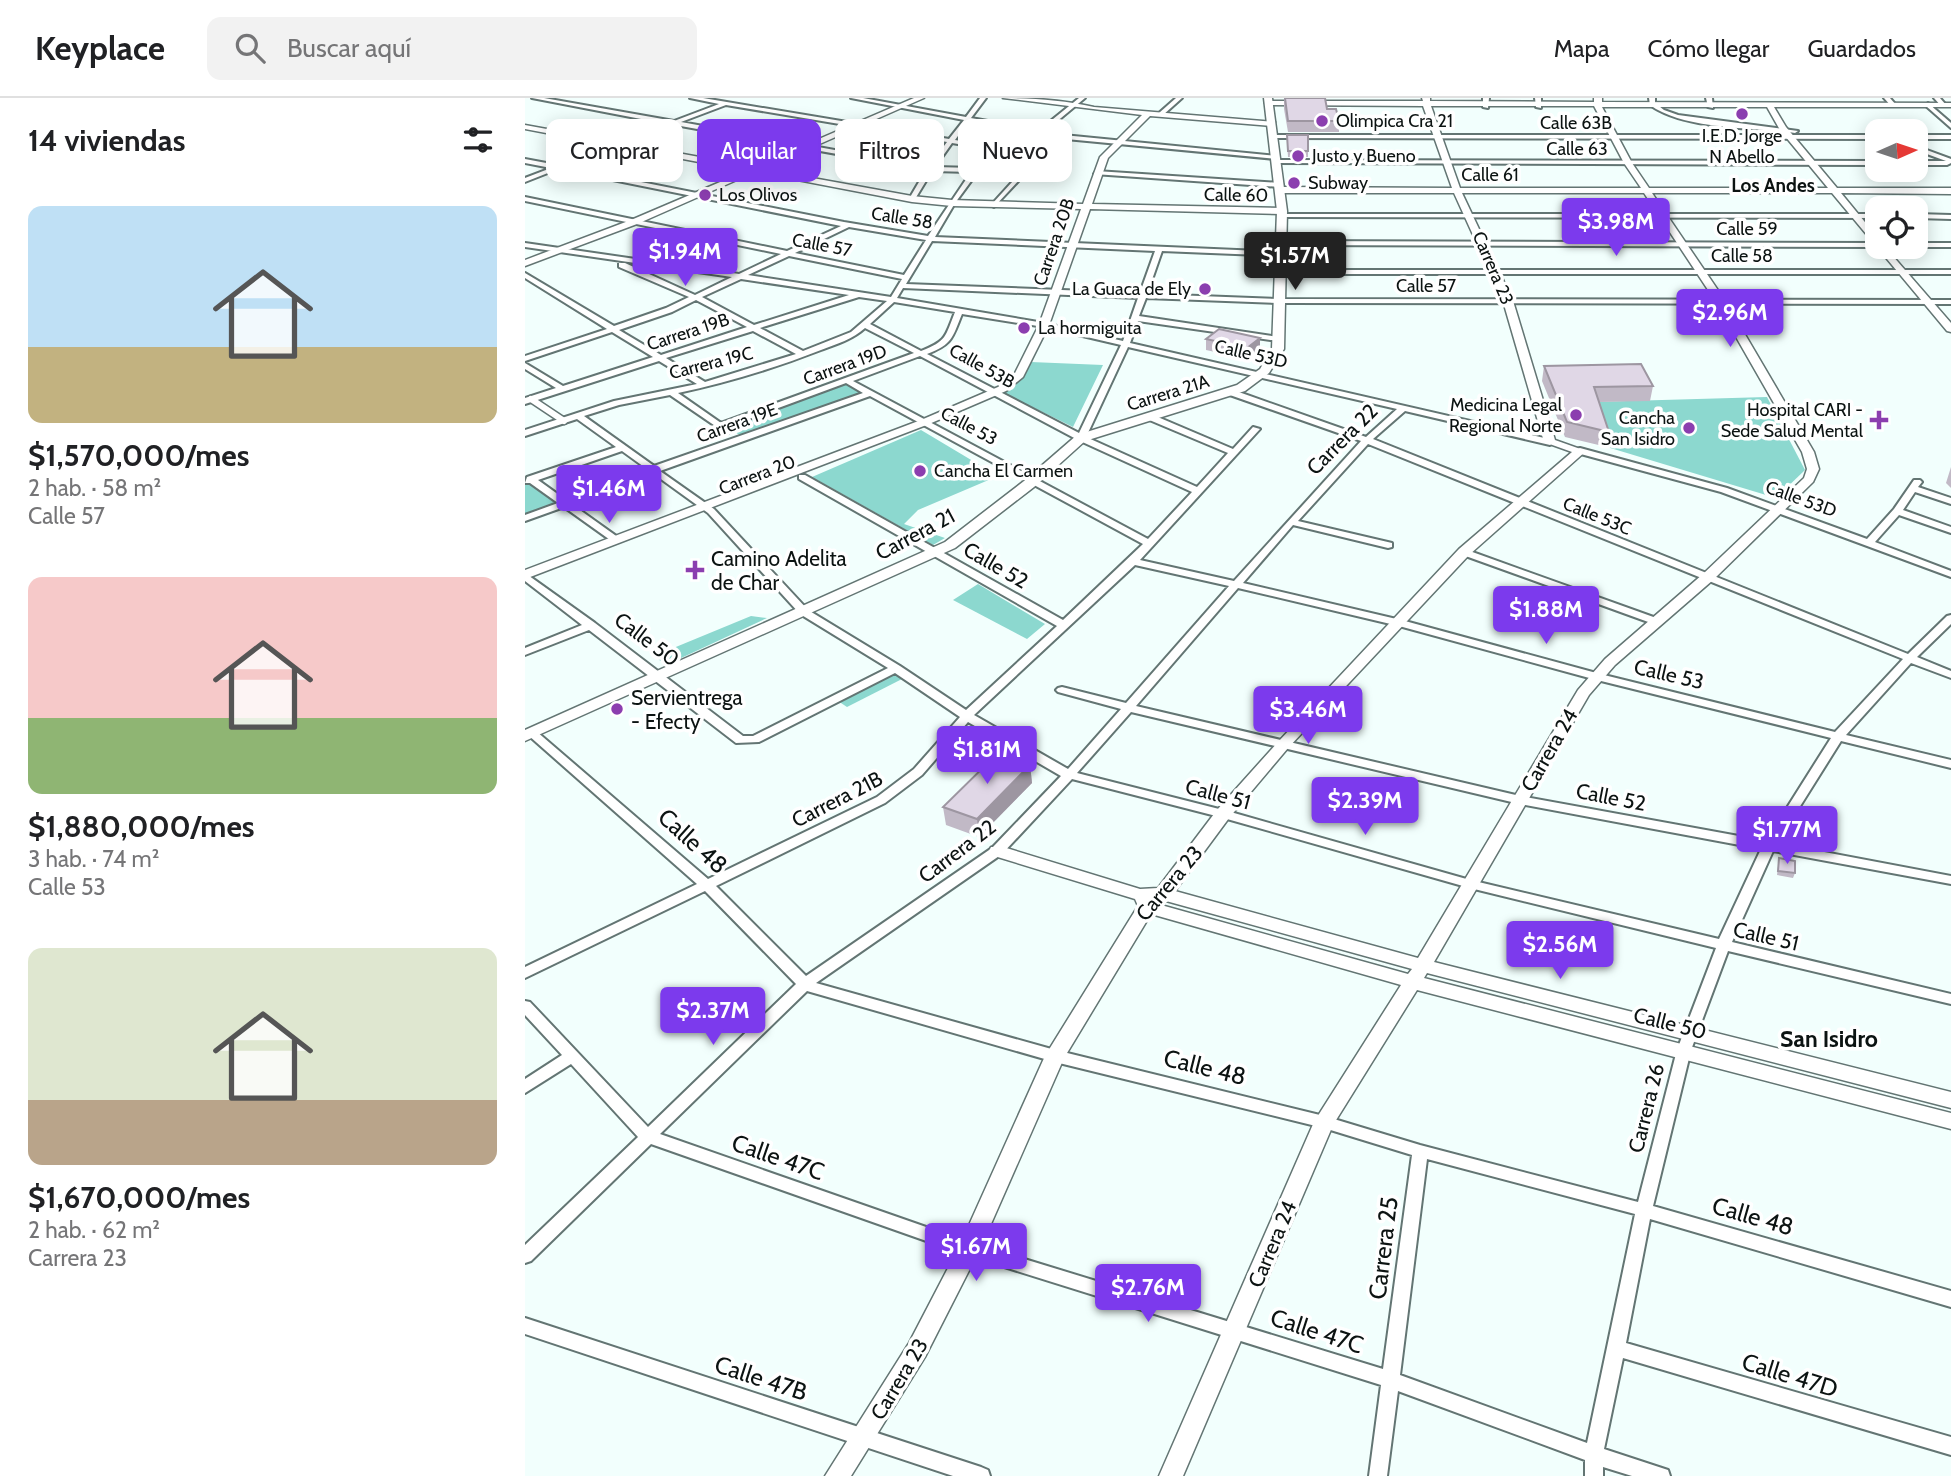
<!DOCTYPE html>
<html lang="es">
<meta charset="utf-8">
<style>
body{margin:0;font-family:Cabin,sans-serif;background:#f2f2f2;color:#202124;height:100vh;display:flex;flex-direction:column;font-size:26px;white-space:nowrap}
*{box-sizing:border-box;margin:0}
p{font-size:23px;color:#757577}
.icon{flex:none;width:38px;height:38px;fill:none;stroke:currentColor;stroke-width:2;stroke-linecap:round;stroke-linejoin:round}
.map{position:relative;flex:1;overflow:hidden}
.details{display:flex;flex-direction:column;background:#fff;width:525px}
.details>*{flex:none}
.hud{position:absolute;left:21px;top:21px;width:665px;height:63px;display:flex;gap:14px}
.needle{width:46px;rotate:87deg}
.fabs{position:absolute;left:1340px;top:21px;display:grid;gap:14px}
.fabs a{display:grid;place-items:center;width:63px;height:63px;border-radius:14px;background:#fff;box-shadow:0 4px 18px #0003;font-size:35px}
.price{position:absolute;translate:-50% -60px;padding:0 16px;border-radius:7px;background:#7c3aed;color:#fff;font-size:23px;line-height:46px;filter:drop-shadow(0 2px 4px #0008)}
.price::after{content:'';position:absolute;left:50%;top:42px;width:21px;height:16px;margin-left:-10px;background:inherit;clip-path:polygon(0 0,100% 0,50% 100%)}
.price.selected{background:#222;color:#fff}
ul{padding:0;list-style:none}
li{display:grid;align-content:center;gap:14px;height:371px;padding:0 28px}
li span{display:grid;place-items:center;height:217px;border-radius:14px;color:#555}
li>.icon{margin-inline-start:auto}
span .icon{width:126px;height:126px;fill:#fffc;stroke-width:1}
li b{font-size:30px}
h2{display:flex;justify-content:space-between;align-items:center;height:84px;padding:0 28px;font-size:30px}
.pill{padding:0 24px;border-radius:14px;background:#fff;box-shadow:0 4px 18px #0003;font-size:24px;line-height:63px}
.pill.selected{background:#7c3aed;color:#fff}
header{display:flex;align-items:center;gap:42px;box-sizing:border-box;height:98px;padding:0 35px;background:#fff;border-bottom:2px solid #e0e0e0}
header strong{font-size:33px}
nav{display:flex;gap:38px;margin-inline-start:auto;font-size:24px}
.search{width:490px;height:63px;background:#f2f2f2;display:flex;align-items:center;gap:18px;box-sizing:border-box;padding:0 24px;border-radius:14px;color:#757577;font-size:26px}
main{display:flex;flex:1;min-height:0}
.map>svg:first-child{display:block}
.green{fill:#8cd8cf}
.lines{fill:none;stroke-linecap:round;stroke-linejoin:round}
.pedestrian-casing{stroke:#637573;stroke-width:9}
.minor-casing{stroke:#637573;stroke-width:4}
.tertiary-casing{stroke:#637573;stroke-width:3}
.secondary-casing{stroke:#637573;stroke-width:3}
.pedestrian{stroke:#fff;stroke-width:6}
.minor{fill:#fff;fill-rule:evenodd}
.tertiary{fill:#fff;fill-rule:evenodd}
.secondary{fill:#fff;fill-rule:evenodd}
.wall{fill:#c1b9c6}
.shaded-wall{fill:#9d96a1}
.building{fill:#e0d7e6;stroke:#9d96a1;stroke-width:2}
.poi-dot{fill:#8b3eaf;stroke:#fff;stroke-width:2.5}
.labels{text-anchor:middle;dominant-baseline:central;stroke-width:7;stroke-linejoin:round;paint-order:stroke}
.far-poi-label{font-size:18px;fill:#0c1312;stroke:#fff;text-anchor:start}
.far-street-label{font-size:18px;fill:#0c1312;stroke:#fff}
.far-neighbourhood-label{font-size:19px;font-weight:bold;fill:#0c1312;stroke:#fff}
.street-label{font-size:21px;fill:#0c1312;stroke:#fff}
.poi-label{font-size:21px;fill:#0c1312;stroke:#fff;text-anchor:start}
.neighbourhood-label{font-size:23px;font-weight:bold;fill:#0c1312;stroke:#fff}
.near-street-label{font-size:24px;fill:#0c1312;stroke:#fff}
</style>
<header>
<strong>Keyplace</strong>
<div class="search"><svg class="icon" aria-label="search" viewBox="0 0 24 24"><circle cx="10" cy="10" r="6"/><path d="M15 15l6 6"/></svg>Buscar aquí</div>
<nav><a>Mapa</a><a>Cómo llegar</a><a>Guardados</a></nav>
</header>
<main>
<section class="details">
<h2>14 viviendas<svg class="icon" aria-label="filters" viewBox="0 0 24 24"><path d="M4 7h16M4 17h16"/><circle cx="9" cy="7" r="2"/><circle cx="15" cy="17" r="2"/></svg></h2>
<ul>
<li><span style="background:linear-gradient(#bfe0f5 65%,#c2b280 0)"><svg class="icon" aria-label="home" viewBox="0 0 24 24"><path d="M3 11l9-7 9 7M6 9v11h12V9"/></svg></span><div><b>$1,570,000/mes</b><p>2 hab. · 58 m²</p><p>Calle 57</p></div></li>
<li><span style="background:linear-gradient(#f6c9c9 65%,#8fb573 0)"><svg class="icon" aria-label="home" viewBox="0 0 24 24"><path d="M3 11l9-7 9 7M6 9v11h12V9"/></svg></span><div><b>$1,880,000/mes</b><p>3 hab. · 74 m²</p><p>Calle 53</p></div></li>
<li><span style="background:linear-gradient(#dfe7d0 70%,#b9a48a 0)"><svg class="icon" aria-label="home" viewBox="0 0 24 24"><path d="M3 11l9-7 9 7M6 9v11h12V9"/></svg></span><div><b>$1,670,000/mes</b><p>2 hab. · 62 m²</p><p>Carrera 23</p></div></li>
</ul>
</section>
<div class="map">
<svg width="1426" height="1378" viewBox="0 0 1426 1378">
<rect width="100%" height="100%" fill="#f2fffd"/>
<!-- green -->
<g class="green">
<polygon points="506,264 578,267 548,329 477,294 491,286"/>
<polygon points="322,286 336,295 216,338 201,328"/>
<polygon points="1242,299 1280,372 1251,400 1082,349 1067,304"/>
<polygon points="396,332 473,378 393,412 379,426 420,440 408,447 287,379"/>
<polygon points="11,382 38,403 0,417 0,386"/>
<polygon points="453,486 520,526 502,541 428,502"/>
<polygon points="226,518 242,520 141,567 129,558"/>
<polygon points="370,574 379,580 322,609 313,603"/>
</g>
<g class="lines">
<!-- pedestrian casing -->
<g class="pedestrian-casing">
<polyline id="pedestrian" points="6,301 39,323"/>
</g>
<!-- minor casing -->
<g class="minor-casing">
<g id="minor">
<path d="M7,0H19L149,23L194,6L165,0H178L424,41L439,22L326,0H338L441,19L455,0H461L446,20L485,27L484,31L512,34L554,0H560L518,35L753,58L751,61L541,41L513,62L469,109L467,108V106L509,60L535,40L482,34L430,105L410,139L756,154L760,156L756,158L637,153L622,196L754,201L1426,202V206L754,205L621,200L614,218L753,239L757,241L753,243L613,223L605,245L1028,342L1029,344L1025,347L880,313L848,341L1383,556L1422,518L1426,517V526L1392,559L1426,573V580L1386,565L1321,637L1426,662V670L1316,643L1252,745L1426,778V786L1248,753L1207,844L1426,896V906L1203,853L1166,952L1128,1108L1426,1193V1209L1125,1121L1101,1245L1426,1339V1357L1098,1260L1079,1351L1143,1372L1145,1378H1107L1078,1369V1378H1060V1362L873,1293L862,1378H844L856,1287L444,1158L126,1046L6,1163L0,1165V1147L113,1039L46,966L0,995V981L37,957L0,917V903L5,904L123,1029L271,886L180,793L0,880V869L172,786L3,637L1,635L3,633H11L183,781L352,699L389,671L435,619L370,575L234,644L211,645L64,532L0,557V550L57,527L0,483V475L70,525L218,638H228L363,570L275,516L183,415L97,353L13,382L94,440V444H88L39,409L0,423V417L33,405L5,385H0L2,379L91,349L52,321L0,338V332L89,303L172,286L134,263L0,306V300L31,290L0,271V265L38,288L128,259L87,234L0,263V258L82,231L0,180V175L89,228L141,210L164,199L94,169V165H100L170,197L207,179L0,149V145L214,176L256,156L0,103V99L262,153L316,128L33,71L0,84V80L26,70L0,65V61L32,67L142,26ZM201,7L422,44L403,69L156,24ZM444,23L479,29L465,48L430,42ZM150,27L401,72L384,101L387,103L390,101L407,73L446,74L403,138L319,124L40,69ZM427,45L463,51L449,70L410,69ZM324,129L401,142L379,177L270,155ZM407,143L630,153L615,195L381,186ZM264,158L377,181L366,199L223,177ZM216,181L324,197L229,227L177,199ZM378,190L613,200L598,243L519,225L372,200ZM334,199L362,203L326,234L278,253L235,230ZM171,202L222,229L136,257L94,232L147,214ZM369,204L430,214C420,239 422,243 396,253L345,226ZM437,216L519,229L596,247L554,335L402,256C428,246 427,240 437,216ZM340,230L389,255L196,325L153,295C201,285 250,270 296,252C312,246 328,241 340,230ZM228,233L271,256L180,284L141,260ZM603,249L872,311L841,339L708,292H702V296L836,343L709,483L615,462L735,331L728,329L708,351L628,317H622V321L703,355L672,389L561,339ZM395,258L553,342L667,394L623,441L328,283ZM321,285L338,295L129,368L59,318L94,307L145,297L202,336L206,333L202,329ZM345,298L618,446L538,522L280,377H274V381L532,528L441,612L375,568L283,512L189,411L135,373ZM843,346L1378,561L1310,634L1075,576L880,523L718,485L768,427L863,450L867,449V445L773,423ZM610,467L704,488L601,605L537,589L533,590L531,592L533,594L596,611L543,671L449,617ZM713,490L874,528L1068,581L1306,640L1241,743L995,698L611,608ZM606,614L995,706L1236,751L1194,841L945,782L702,713L552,675ZM443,624L536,678L467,750L281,878L191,788L360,705L397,677ZM547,681L695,719L945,790L1191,850L1152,952L1113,1104L895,1047L799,1018L530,952L291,885L477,756ZM282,893L530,964L799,1030L887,1057L858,1271L444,1144L135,1036ZM902,1061L1110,1116L1062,1345L875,1277Z"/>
<polygon points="651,0 657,0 638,17 634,17 634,15"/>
<polygon points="958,0 964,0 963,10 958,9"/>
<polygon points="1010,0 1016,0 1016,10 1011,9"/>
<path d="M1124,0H1130V5L1139,12L1153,17L1273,33L1270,35C1228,29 1159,32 1125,7Z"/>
<polygon points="1181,0 1187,0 1188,10 1183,9"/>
<polygon points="1359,0 1365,0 1371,7 1366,8"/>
<polygon points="1409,0 1415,0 1421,7 1416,8"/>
<polygon points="1403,5 1426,25 1426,30 1401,8"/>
<polygon points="749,37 1353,37 1353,41 747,40"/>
<rect x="1391" y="37" width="35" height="4"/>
<polygon points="1391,48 1426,61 1426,65 1422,67 1391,67 1391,63 1421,63 1391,52"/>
<polygon points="752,62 1353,63 1353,67 750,65"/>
<polygon points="571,73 755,85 758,87 755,89 569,76"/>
<polygon points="757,116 1353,116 1353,120 755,119 754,118"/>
<polygon points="1391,116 1426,117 1426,121 1391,120"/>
<polygon points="756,143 1353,145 1353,149 1354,149 1353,149 756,147 752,145"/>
<rect x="1391" y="145" width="35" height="4"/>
<rect x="752" y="172" width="674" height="4"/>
<polygon points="1055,350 1202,390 1342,441 1369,411 1389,382 1395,382 1397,384 1393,389 1426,400 1426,406 1390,394 1378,412 1426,429 1426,435 1374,417 1350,444 1426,473 1426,479 1196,394 1052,355 1052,351"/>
<polygon points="939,451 1134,521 1135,523 1130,526 1126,525 935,456 935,452"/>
<polygon points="0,1220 456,1369 463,1372 465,1378 428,1378 0,1236"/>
</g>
</g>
<!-- tertiary casing -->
<g class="tertiary-casing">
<g id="tertiary">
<path d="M389,0H399L238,71L387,98L427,102L558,106L575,59L617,17L478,0C509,0 539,2 569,9L750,24L747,28L625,18L583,60L567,106L757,110L761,113L757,116L565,111L524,227L498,279L481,293L404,326L0,481V472L396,322L473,289L489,277L514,227L556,111L427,108L387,104L230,74L112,126L0,168V162L106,122L221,73L0,31V27L229,69Z"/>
<path d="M897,0H905V3L1069,4V0H1077V4L1426,5V9H1249L1261,29L1312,90H1426V96L1316,95L1353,140V149H1360L1426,225V234L1422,233L1307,95H1127L1201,204L1289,354L1294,371L1288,384L1188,482L1090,567L1064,597L909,864L1426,994V1010L902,875L899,880L1426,1015V1031L892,892L808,1027L658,1378H634L789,1024L876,887L626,816L539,960L455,1151L400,1259L326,1378H300L384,1245L435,1147L520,958L613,808L610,801L466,757L464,753L466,749H478L615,791L633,790L692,712L753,644L934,451L1047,354L1019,344L978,203L929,95H755L751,92L755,89L927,90L898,8L744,7L740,5L744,3H898ZM906,8H1069L1099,65L1116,90H935ZM1077,9H1242L1255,32L1303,90H1124L1107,65ZM937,95H1119L1191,204L1277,354L1282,371L1279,380L1178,476L1080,561L1053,592L893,860L650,793L704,720L763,650L944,457L1061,353L1030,342L988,203ZM641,803L887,871L883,876L636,807Z"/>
</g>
</g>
<!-- secondary casing -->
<g class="secondary-casing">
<polygon id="secondary" points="739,0 747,0 762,113 759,251 744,275 720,293 560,343 509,389 430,450 0,643 0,632 420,444 499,383 552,337 712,287 735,271 747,251 752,113"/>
</g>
<!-- pedestrian -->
<use href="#pedestrian" class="pedestrian"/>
<!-- minor -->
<use href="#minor" class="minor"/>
<!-- tertiary -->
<use href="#tertiary" class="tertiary"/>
<!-- secondary -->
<use href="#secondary" class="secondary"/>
</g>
<!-- wall -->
<g class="wall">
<polygon points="759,0 802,11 814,23 814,34 763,34 759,11"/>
<polygon points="783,37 783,59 763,59 762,43"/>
<polygon points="735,240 735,250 722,261 681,252 681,241"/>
<polygon points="1019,268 1128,288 1125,303 1074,304 1084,334 1082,349 1040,339 1017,283"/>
<polygon points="1426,369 1426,390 1421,385"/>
<polygon points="505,667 507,685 454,739 421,727 418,709"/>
<polygon points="1254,760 1270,775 1268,780 1252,777"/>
</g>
<!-- shaded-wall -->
<g class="shaded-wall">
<polygon points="735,240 735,250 722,261 722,250"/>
<polygon points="505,667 507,685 454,739 452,721"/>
</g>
<!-- building -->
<g class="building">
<polygon points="760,0 800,0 802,11 811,11 814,23 763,23"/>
<polygon points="762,37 783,37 783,53 763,53"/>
<polygon points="694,231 735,240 722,250 681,241"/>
<polygon points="1116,266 1128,288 1069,289 1084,334 1042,324 1019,268"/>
<polygon points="472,656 505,667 452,721 418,709"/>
<polygon points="1254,760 1270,763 1270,775 1253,773"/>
</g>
<!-- markers -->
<g class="poi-dot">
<circle cx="1217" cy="16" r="7"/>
<circle cx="797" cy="23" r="7"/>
<circle cx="773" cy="58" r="7"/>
<circle cx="769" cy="85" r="7"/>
<circle cx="180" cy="97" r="7"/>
<circle cx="680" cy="191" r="7"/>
<circle cx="499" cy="230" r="7"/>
<circle cx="1051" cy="317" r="7"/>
<path d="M1350.5 311.5h7v7h7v7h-7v7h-7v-7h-7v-7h7z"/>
<circle cx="1164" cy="330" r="7"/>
<circle cx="395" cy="373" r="7"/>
<path d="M166.5 461.5h7v7h7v7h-7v7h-7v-7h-7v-7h7z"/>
<circle cx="92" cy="611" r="7"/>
</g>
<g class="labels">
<!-- far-poi labels -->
<g class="far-poi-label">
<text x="811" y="23">Olimpica Cra 21</text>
<text x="1217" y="38" text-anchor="middle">I.E.D. Jorge<tspan x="1217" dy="21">N Abello</tspan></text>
<text x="787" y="58">Justo y Bueno</text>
<text x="783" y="85">Subway</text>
<text x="194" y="97">Los Olivos</text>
<text x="666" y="191" text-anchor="end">La Guaca de Ely</text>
<text x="513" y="230">La hormiguita</text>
<text x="1037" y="307" text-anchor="end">Medicina Legal<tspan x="1037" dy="21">Regional Norte</tspan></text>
<text x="1338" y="312" text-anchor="end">Hospital CARI -<tspan x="1338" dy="21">Sede Salud Mental</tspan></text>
<text x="1150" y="320" text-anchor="end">Cancha<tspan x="1150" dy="21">San Isidro</tspan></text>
<text x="409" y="373">Cancha El Carmen</text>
</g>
<!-- far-street labels -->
<g class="far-street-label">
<text x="1051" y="25">Calle 63B</text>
<text x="1052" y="51">Calle 63</text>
<text x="965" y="77">Calle 61</text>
<text transform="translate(711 97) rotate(1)">Calle 60</text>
<text transform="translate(377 120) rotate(9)">Calle 58</text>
<text x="1222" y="131">Calle 59</text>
<text transform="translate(529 144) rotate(-71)">Carrera 20B</text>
<text transform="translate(297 147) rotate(11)">Calle 57</text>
<text x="1217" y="158">Calle 58</text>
<text transform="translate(968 170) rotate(67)">Carrera 23</text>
<text x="901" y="188">Calle 57</text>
<text transform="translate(163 234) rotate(-18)">Carrera 19B</text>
<text transform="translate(726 256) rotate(13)">Calle 53D</text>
<text transform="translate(186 265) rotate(-14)">Carrera 19C</text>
<text transform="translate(320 267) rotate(-20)">Carrera 19D</text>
<text transform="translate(457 268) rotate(29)">Calle 53B</text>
<text transform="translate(643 295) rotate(-17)">Carrera 21A</text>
<text transform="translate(212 325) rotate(-20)">Carrera 19E</text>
<text transform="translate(444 328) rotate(28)">Calle 53</text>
<text transform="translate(232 377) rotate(-21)">Carrera 20</text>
<text transform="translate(1276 401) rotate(20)">Calle 53D</text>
<text transform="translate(1072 418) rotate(22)">Calle 53C</text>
</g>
<!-- far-neighbourhood labels -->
<g class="far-neighbourhood-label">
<text x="1248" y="87">Los Andes</text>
</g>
<!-- street labels -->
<g class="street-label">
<text transform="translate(817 341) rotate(-45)">Carrera 22</text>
<text transform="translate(390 436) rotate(-28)">Carrera 21</text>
<text transform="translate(471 467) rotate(30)">Calle 52</text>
<text transform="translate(122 541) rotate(37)">Calle 50</text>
<text transform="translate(1144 576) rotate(13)">Calle 53</text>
<text transform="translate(1024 652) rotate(-60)">Carrera 24</text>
<text transform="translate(693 696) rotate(15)">Calle 51</text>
<text transform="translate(1086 699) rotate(11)">Calle 52</text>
<text transform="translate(312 701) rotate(-27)">Carrera 21B</text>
<text transform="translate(432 753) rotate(-37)">Carrera 22</text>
<text transform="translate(644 785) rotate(-50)">Carrera 23</text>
<text transform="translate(1241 838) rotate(13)">Calle 51</text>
<text transform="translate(1145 925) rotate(14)">Calle 50</text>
<text transform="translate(1121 1010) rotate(-76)">Carrera 26</text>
<text transform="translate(747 1146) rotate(-67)">Carrera 24</text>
<text transform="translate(374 1281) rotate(-59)">Carrera 23</text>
</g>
<!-- poi labels -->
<g class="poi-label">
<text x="186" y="460">Camino Adelita<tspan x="186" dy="24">de Char</tspan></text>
<text x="106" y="599">Servientrega<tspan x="106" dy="24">- Efecty</tspan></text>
</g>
<!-- neighbourhood labels -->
<g class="neighbourhood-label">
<text x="1304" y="941">San Isidro</text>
</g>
<!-- near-street labels -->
<g class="near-street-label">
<text transform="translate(168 743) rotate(42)">Calle 48</text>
<text transform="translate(680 969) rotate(14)">Calle 48</text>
<text transform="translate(253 1059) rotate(19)">Calle 47C</text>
<text transform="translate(1228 1118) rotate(16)">Calle 48</text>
<text transform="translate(858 1150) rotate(-83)">Carrera 25</text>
<text transform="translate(792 1233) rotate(18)">Calle 47C</text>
<text transform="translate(1265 1277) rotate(17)">Calle 47D</text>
<text transform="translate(236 1280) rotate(18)">Calle 47B</text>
</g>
</g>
</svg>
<div class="fabs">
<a><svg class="needle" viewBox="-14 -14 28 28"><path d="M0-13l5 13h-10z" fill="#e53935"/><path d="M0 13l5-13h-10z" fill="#757577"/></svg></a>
<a><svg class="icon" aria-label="locate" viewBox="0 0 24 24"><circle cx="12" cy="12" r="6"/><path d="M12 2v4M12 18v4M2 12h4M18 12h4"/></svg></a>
</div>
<b class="price" style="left:1091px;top:160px">$3.98M</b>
<b class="price" style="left:160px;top:190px">$1.94M</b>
<b class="price selected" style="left:770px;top:194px">$1.57M</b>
<b class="price" style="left:1205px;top:251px">$2.96M</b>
<b class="price" style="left:84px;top:427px">$1.46M</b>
<b class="price" style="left:1021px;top:548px">$1.88M</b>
<b class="price" style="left:783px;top:648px">$3.46M</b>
<b class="price" style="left:462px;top:688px">$1.81M</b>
<b class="price" style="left:840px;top:739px">$2.39M</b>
<b class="price" style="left:1262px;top:768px">$1.77M</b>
<b class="price" style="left:1035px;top:883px">$2.56M</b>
<b class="price" style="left:188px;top:949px">$2.37M</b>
<b class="price" style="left:451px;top:1185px">$1.67M</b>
<b class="price" style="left:623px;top:1226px">$2.76M</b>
<div class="hud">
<a class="pill">Comprar</a>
<a class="pill selected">Alquilar</a>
<a class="pill">Filtros</a>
<a class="pill">Nuevo</a>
</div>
</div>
</main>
